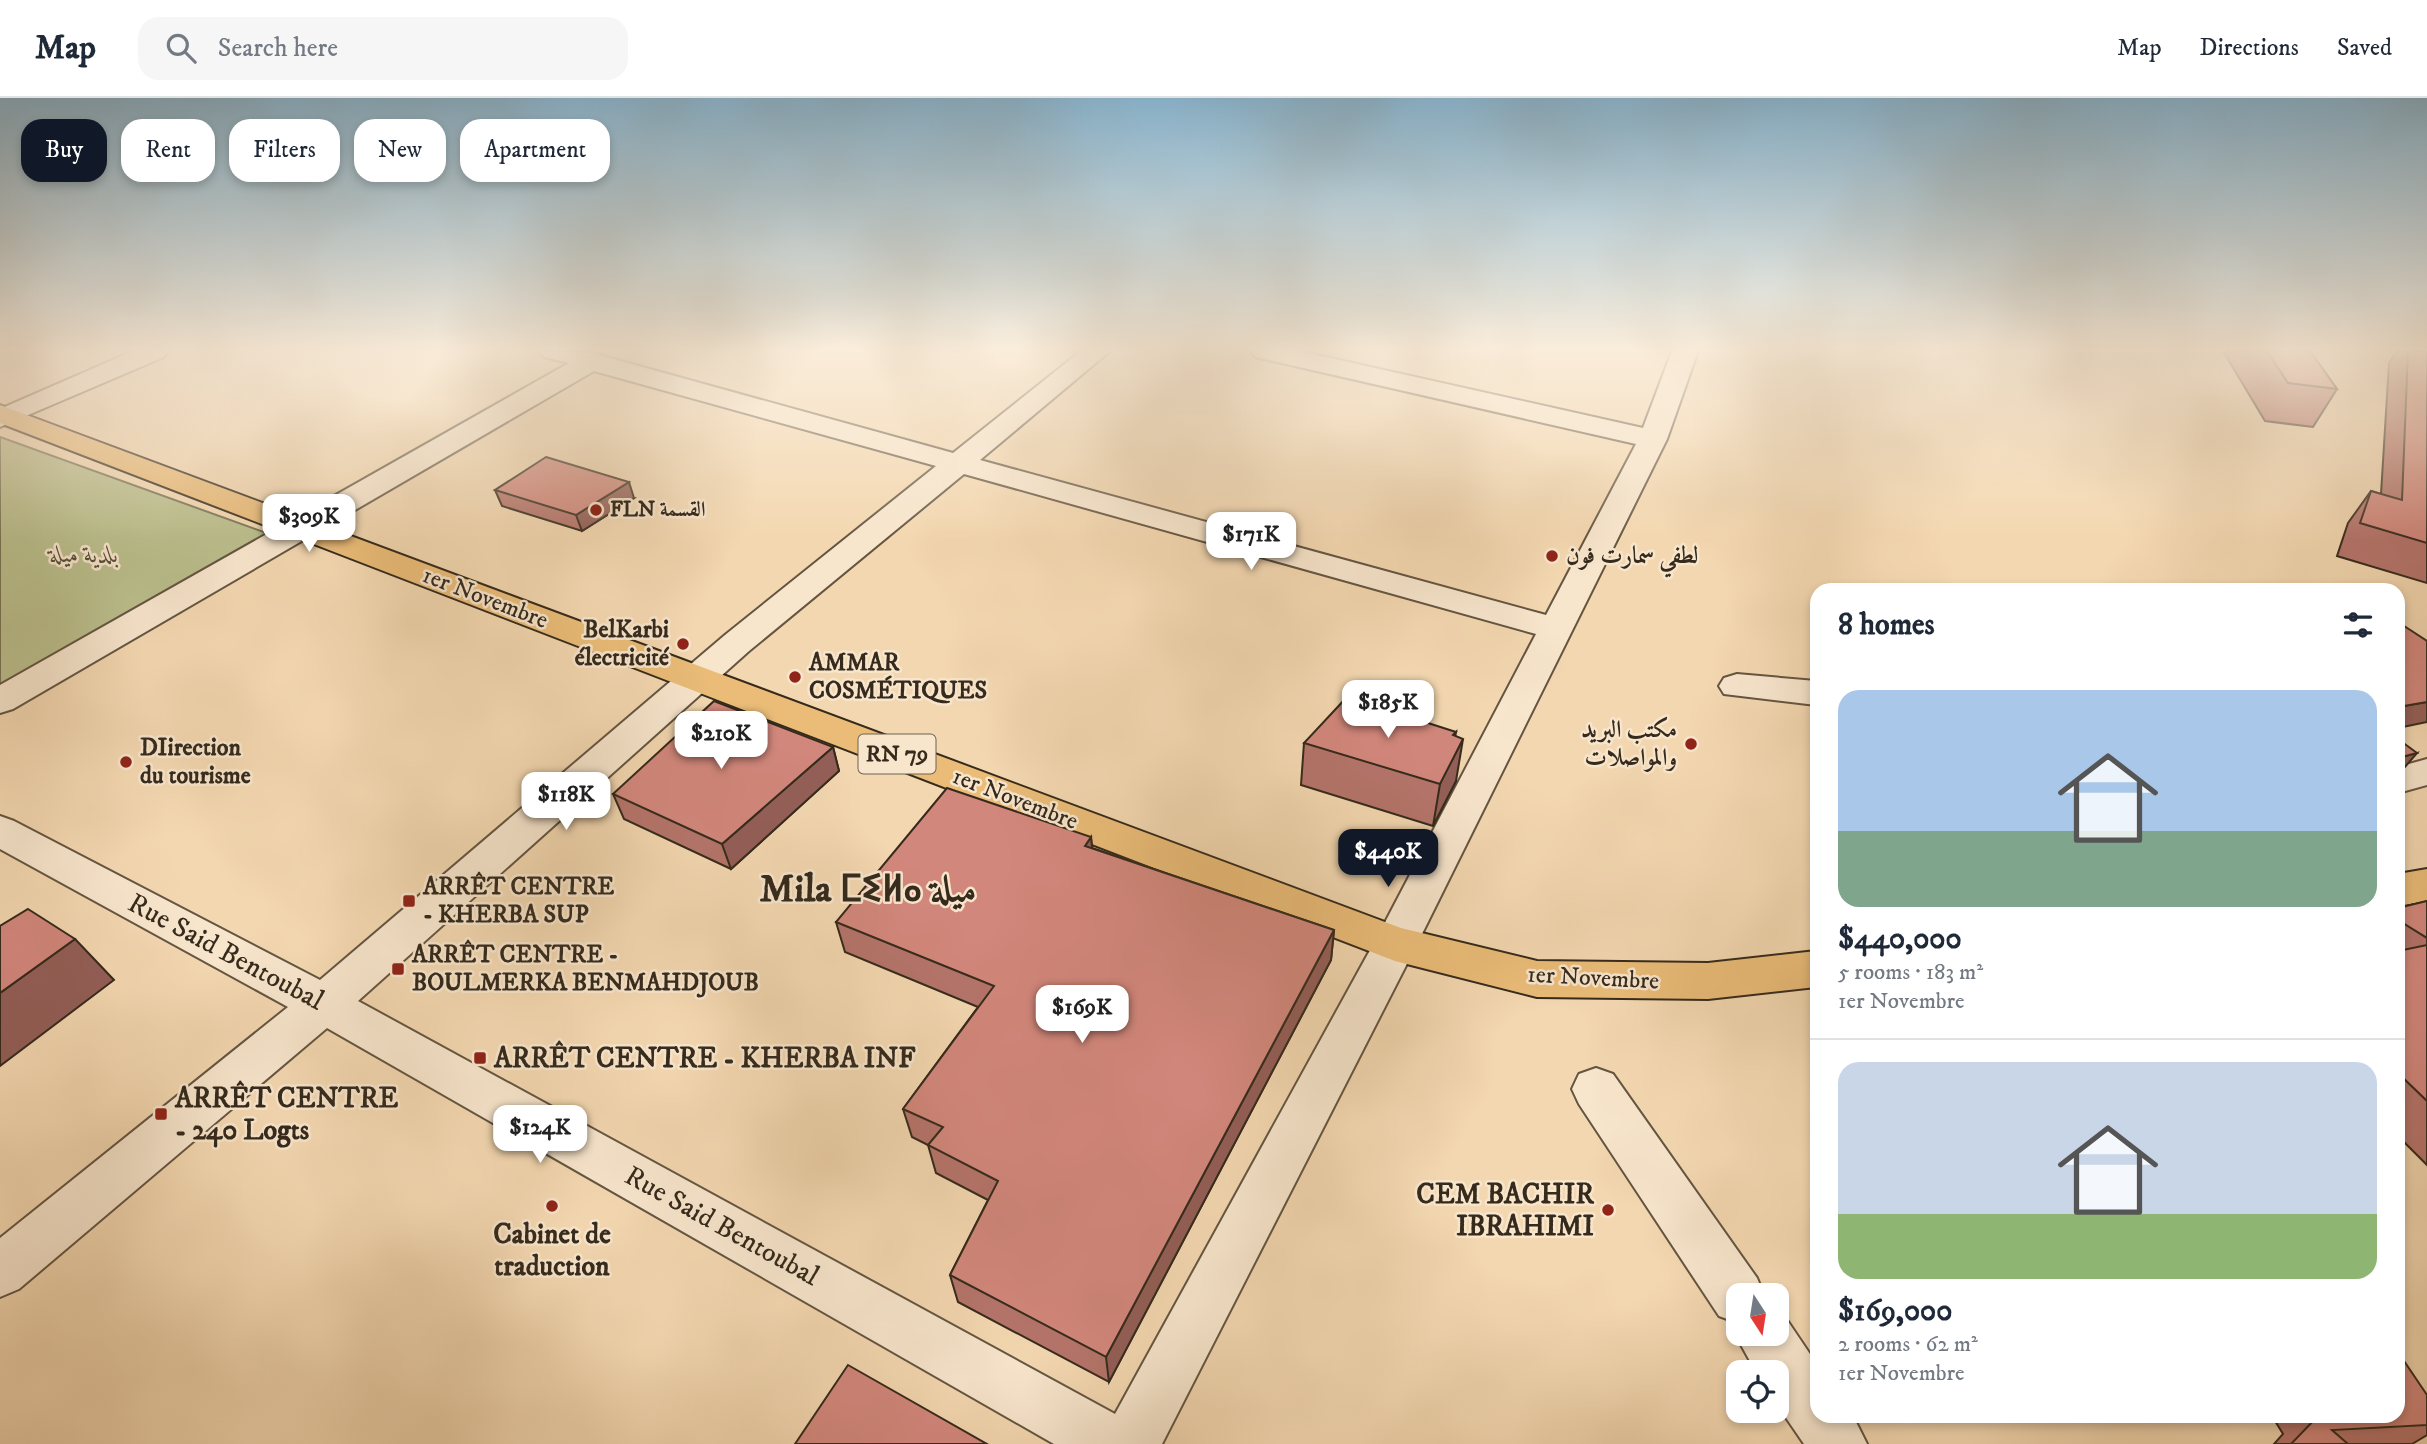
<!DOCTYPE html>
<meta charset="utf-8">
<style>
body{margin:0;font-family:"IM FELL DW Pica",Amiri,"Noto Sans Tifinagh",serif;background:#f6f6f7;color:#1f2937;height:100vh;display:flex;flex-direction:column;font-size:26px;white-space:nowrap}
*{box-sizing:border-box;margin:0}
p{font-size:23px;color:#747a83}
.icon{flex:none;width:38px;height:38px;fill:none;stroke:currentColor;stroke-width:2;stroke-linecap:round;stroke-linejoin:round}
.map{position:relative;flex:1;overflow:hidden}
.side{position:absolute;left:1810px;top:485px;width:595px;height:840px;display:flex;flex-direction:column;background:#fff;border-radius:21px;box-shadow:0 4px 10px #0003}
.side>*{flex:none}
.top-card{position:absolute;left:21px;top:21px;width:665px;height:63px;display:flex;gap:14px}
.needle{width:46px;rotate:168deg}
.fabs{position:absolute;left:1726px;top:1185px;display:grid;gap:14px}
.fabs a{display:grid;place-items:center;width:63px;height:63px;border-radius:14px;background:#fff;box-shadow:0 4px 10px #0003;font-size:35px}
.price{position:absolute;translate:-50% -60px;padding:0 16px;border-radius:14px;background:#fff;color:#222;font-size:23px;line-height:46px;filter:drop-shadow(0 2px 4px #0008)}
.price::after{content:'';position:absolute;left:50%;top:42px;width:21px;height:16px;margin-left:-10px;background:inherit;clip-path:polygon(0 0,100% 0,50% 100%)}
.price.current{background:#111827;color:#fff}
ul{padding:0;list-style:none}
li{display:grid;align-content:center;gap:14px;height:371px;padding:0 28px}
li+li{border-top:2px solid #e0e1e3}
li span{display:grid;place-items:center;height:217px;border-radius:21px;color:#555}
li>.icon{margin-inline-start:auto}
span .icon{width:126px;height:126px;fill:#fffc;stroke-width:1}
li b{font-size:30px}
h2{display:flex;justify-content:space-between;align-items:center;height:84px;padding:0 28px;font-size:30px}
.chip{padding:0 24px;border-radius:21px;background:#fff;box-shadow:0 4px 10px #0003;font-size:24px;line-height:63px}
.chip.current{background:#111827;color:#fff}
header{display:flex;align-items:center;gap:42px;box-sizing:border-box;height:98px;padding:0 35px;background:#fff;border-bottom:2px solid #e0e1e3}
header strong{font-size:33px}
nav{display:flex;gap:38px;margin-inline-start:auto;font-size:24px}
.search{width:490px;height:63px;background:#f6f6f7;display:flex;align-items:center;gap:18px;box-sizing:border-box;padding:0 24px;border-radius:21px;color:#747a83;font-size:26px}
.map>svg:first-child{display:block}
.green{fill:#babe8c;stroke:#787454;stroke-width:2}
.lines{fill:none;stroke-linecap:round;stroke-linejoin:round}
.street-casing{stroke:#645541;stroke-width:4}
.primary-casing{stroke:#352a1c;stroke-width:4}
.street{fill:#f7e5cc;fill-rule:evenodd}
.primary{fill:#eabc78;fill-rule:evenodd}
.wall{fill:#b5746b;stroke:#352a1c;stroke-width:2}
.shaded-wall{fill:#935e57;stroke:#352a1c;stroke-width:2}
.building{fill:#d2877c;stroke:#352a1c;stroke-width:2}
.poi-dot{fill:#8f2418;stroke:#f7e5cc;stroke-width:2.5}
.labels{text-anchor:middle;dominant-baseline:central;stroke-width:5;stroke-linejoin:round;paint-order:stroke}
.far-poi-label{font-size:21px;font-weight:bold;fill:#352a1c;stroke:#f7e5cc;text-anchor:start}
.shield{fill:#f7e5cc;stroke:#6f6251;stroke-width:2}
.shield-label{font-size:23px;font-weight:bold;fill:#352a1c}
.park-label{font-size:24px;font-style:italic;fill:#564f38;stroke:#f7e5cc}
.poi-label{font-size:24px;font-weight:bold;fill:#352a1c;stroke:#f7e5cc;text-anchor:start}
.street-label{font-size:24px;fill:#352a1c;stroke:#f7e5cc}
.near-street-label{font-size:28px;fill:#352a1c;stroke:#f7e5cc}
.near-poi-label{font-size:28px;font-weight:bold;fill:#352a1c;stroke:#f7e5cc;text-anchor:start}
.town-label{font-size:38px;font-weight:bold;fill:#352a1c;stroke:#f7e5cc}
</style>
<header>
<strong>Map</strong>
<div class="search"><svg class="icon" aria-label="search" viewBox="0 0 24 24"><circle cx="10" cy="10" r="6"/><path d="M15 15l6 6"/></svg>Search here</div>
<nav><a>Map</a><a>Directions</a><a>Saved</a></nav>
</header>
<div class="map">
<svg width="2427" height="1346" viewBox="0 0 2427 1346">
<rect width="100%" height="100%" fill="#f3d7b0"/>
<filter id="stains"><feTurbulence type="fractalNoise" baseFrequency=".00286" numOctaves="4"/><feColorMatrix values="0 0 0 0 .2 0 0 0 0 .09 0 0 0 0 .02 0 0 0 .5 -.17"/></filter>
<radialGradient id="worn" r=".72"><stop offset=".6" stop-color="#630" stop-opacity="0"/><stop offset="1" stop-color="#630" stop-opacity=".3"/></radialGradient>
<!-- green -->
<polygon class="green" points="0,339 283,441 0,603"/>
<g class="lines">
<!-- street casing -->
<g class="street-casing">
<g id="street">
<polygon points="133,253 168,253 164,259 0,329 0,311"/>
<path d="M540,253L592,255L953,355L1081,253H1110L980,362L1546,517L1636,346L1264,261L1255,259L1251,253H1299L1643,330L1672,253H1698L1667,341L1417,846L1162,1346H1054L327,930L19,1191L0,1199V1140L288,909L0,751V718L14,723L320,882L725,537L936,368L594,273L13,611L0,615V587L569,265L544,259ZM964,376L1536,536L1380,834L1115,1316L358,903L749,553Z"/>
<polygon points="1737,576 1816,583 1816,607 1724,596 1719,588 1724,580"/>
<polygon points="2427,661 2427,687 2398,695 2398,669"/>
<polygon points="1596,970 1613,976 1757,1180 1764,1197 1738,1197 1738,1225 1719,1218 1579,1006 1572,991 1579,976"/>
<polygon points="1776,1214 1783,1216 1816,1265 1816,1318 1853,1318 1867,1346 1804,1346 1776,1305 1776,1274 1756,1274 1735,1236 1738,1230 1738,1236 1776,1236"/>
</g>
</g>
<!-- primary casing -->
<g class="primary-casing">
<g id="primary">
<polygon points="0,307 1401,830 1537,863 1708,865 1816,853 1816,889 1708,901 1537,899 1395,863 0,325"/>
<polygon points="2427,771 2427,803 2398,808 2398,776"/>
</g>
</g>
<!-- street -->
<use href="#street" class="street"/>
<!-- primary -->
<use href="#primary" class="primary"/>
</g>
<!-- wall -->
<g class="wall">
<polygon points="2223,253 2310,253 2337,291 2313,329 2265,323"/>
<polygon points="2397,253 2427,253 2427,485 2337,458 2348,425 2371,393 2381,396 2389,265"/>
<polygon points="495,392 634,400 582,433 502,408"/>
<polygon points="1455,638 1456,683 1433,728 1301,687 1304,645"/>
<polygon points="833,649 839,673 731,771 624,721 613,696"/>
<polygon points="1091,739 1092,750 1334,832 1331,862 1109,1284 958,1204 950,1177 988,1102 936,1075 928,1047 912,1039 903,1011 978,909 845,854 836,824"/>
<polygon points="2427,803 2427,1067 2398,1038 2398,810"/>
<polygon points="2427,1297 2427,1337 2412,1346 2274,1346 2283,1336 2272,1318 2398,1318"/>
</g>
<!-- shaded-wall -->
<g class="shaded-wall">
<polygon points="629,384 634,400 582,433 576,417"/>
<polygon points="2427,604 2427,624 2398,630 2398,609"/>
<polygon points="1456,634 1451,664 1463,641 1456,683 1433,728 1440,686 1453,637"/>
<polygon points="833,649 839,673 731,771 722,746"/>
<polygon points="2417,655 2398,677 2398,660"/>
<polygon points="1091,739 1094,770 1085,748"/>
<polygon points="1334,832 1331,862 1109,1284 1106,1259"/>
<polygon points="75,841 114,882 0,968 0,895"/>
</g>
<!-- building -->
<g class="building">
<polygon points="2267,253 2310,253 2337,291 2288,285"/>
<polygon points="2408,253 2427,253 2427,445 2360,425 2371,393 2402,402"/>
<polygon points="546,359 629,384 576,417 495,392"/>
<polygon points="2398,524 2427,543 2427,604 2398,609"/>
<polygon points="1347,599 1456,634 1453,637 1463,641 1440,686 1304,645"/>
<polygon points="714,603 833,649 722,746 613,696"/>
<polygon points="2398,641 2417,655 2398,660"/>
<polygon points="947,690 1091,739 1085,748 1334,832 1106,1259 950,1177 998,1083 928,1047 943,1029 903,1011 994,888 836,824"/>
<polygon points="2427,803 2427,840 2398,822 2398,810"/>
<polygon points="28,811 75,841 0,895 0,828"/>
<polygon points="2427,847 2427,1003 2398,975 2398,853"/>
<polygon points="2398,1254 2427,1297 2427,1327 2332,1332 2348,1346 2291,1346 2318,1318 2398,1318"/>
<polygon points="848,1267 987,1346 795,1346"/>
</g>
<!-- sky -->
<linearGradient id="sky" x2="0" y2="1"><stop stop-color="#89b6d1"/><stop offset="0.57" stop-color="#faeddb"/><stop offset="1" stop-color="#faeddb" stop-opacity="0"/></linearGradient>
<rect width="2427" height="441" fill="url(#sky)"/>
<!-- markers -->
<g class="poi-dot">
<circle cx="596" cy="412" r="7"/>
<circle cx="1552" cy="458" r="7"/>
<circle cx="683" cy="546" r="7"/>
<circle cx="795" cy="579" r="7"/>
<circle cx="1691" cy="646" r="7"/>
<circle cx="126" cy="664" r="7"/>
<rect x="402" y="796" width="14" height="14" rx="3.5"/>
<rect x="391" y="864" width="14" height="14" rx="3.5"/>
<rect x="473" y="953" width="14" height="14" rx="3.5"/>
<rect x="154" y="1009" width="14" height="14" rx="3.5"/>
<circle cx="552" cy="1108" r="7"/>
<circle cx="1608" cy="1112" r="7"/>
</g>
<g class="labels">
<!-- far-poi labels -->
<g class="far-poi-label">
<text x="610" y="412">FLN القسمة</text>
</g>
<!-- shield labels -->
<rect class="shield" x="858.5" y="636.5" width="77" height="39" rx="5"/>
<g class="shield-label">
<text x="897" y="656">RN 79</text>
</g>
<!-- park labels -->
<g class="park-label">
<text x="84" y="457">بلدية ميلة</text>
</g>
<!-- poi labels -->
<g class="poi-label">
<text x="1566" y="458">لطفي سمارت فون</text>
<text x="669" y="532" text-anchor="end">BelKarbi<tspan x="669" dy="28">électricité</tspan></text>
<text x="809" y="565">AMMAR<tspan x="809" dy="28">COSMÉTIQUES</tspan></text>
<text x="1677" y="632" text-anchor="end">مكتب البريد<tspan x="1677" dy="28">والمواصلات</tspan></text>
<text x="140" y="650">DIirection<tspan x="140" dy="28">du tourisme</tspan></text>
<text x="423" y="789">ARRÊT CENTRE<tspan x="423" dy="28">- KHERBA SUP</tspan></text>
<text x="412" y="857">ARRÊT CENTRE -<tspan x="412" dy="28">BOULMERKA BENMAHDJOUB</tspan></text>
</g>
<!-- street labels -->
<g class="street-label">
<text transform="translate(485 500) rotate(21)">1er Novembre</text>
<text transform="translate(1015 701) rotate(21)">1er Novembre</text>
<text transform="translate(1593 880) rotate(3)">1er Novembre</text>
</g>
<!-- near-street labels -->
<g class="near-street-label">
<text transform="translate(226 854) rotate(28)">Rue Said Bentoubal</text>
<text transform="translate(722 1128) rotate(29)">Rue Said Bentoubal</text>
</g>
<!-- near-poi labels -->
<g class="near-poi-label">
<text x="494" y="960">ARRÊT CENTRE - KHERBA INF</text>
<text x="175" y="1000">ARRÊT CENTRE<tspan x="175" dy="32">- 240 Logts</tspan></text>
<text x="1594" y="1096" text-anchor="end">CEM BACHIR<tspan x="1594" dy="32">IBRAHIMI</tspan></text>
<text x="552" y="1136" text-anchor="middle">Cabinet de<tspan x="552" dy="32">traduction</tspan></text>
</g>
<!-- town labels -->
<g class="town-label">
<text x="868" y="792">Mila ⵎⵉⵍⴰ ميلة</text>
</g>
</g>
<rect width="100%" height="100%" filter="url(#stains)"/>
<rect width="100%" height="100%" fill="url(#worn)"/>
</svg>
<div class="fabs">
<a><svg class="needle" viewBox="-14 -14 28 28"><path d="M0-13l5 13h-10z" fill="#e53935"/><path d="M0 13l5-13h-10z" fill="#747a83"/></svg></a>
<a><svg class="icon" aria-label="locate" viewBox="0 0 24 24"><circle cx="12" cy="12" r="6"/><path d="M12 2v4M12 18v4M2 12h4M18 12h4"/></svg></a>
</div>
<b class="price" style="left:309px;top:456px">$309K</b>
<b class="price" style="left:1251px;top:474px">$171K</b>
<b class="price" style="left:1388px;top:642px">$185K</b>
<b class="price" style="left:721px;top:673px">$210K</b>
<b class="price" style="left:566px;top:734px">$118K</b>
<b class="price current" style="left:1388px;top:791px">$440K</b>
<b class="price" style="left:1082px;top:947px">$169K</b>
<b class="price" style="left:540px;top:1067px">$124K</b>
<div class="top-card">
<a class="chip current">Buy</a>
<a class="chip">Rent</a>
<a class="chip">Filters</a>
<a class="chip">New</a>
<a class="chip">Apartment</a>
</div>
<section class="side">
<h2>8 homes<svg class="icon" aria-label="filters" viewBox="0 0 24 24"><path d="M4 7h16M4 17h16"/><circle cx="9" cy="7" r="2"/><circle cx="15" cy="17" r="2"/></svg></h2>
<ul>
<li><span style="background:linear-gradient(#a9c7e8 65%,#7fa58c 0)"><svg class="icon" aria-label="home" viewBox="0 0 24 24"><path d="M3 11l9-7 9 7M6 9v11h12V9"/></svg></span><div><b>$440,000</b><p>5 rooms · 183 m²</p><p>1er Novembre</p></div></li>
<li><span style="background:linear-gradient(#c9d6e8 70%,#8fb573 0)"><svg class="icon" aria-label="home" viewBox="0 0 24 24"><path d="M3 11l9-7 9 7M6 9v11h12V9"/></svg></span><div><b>$169,000</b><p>2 rooms · 62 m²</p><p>1er Novembre</p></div></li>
</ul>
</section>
</div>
